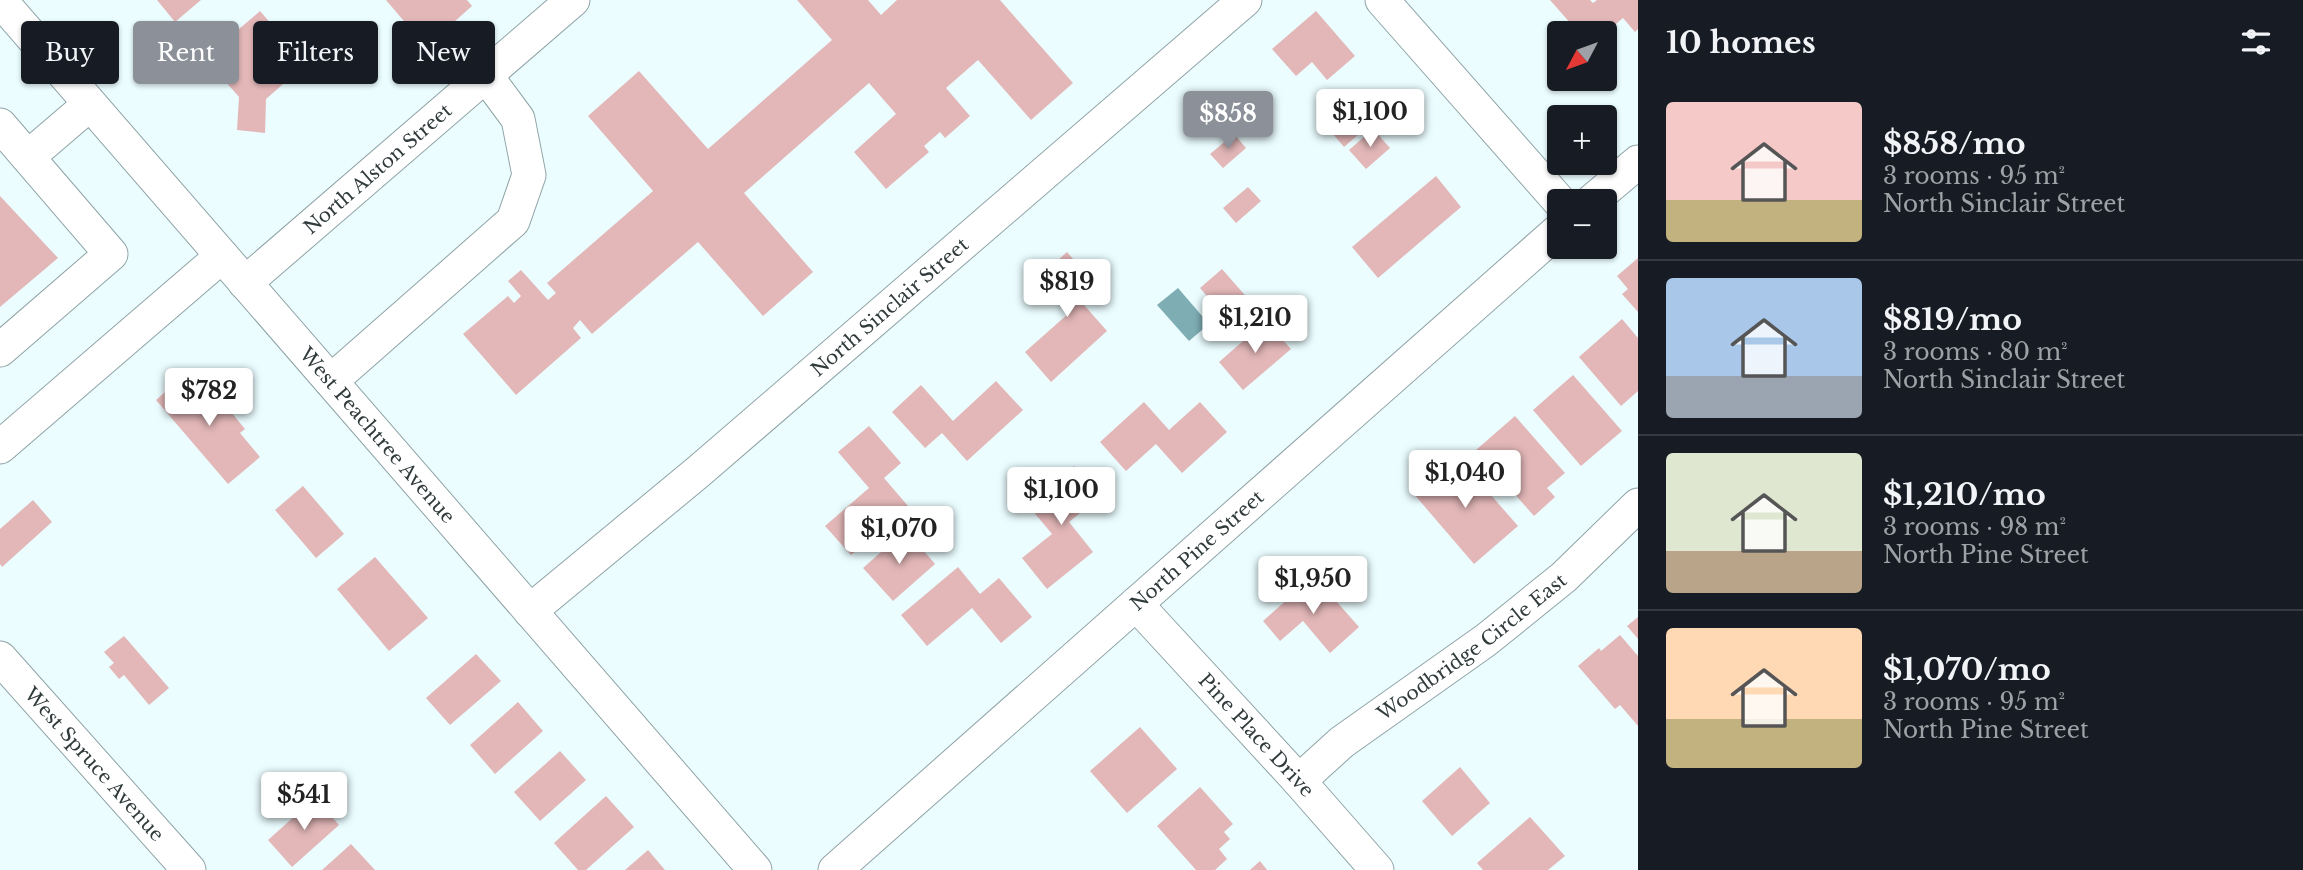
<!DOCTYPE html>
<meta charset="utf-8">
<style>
body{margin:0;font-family:"Libre Baskerville",serif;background:#20242c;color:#f1f3f6;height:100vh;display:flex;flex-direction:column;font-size:26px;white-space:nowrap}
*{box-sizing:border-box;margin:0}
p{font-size:23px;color:#9ea1a6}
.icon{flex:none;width:38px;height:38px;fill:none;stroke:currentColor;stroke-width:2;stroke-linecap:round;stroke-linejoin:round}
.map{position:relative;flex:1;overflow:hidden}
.side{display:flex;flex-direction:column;background:#171b24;width:665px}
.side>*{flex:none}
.guide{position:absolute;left:21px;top:21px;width:665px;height:63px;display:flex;gap:14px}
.needle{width:46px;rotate:229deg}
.tools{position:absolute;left:1547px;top:21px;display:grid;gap:14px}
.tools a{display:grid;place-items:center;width:70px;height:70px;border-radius:7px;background:#171b24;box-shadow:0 2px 5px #0004;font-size:35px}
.price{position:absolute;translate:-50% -60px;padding:0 16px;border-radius:7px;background:#fff;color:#222;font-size:23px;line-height:46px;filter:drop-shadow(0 2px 4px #0008)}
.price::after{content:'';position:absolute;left:50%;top:42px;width:21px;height:16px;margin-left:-10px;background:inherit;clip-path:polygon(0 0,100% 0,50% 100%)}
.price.active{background:#8c9099;color:#fff}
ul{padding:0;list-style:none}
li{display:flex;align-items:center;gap:21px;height:175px;padding:0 28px}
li+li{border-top:2px solid #363941}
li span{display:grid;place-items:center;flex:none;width:196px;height:140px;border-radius:7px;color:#555}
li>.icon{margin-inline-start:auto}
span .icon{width:84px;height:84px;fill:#fffc;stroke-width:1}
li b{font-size:30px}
h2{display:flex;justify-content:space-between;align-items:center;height:84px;padding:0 28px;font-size:30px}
.chip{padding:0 24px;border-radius:7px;background:#171b24;box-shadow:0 2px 5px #0004;font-size:24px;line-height:63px}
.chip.active{background:#8c9099;color:#fff}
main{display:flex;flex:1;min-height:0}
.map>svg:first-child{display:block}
.water{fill:#7eaeb4}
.building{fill:#e3b7b8}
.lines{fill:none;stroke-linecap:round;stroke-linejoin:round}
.minor-casing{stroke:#8fa3a6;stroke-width:35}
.minor{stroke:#fff;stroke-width:33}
.labels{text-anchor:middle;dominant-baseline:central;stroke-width:5;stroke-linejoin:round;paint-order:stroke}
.street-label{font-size:19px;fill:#323b3c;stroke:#fff}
</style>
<main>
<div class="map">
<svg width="1638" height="870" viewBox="0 0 1638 870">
<rect width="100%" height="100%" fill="#ebfdff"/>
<!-- water -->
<polygon class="water" points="1178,288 1209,324 1189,341 1157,305"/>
<!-- building -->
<g class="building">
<polygon points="157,0 201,0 175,22"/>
<polygon points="386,0 467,0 472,6 426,47"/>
<polygon points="797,0 868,0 881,15 897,0 1000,0 1073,83 1031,120 978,60 946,88 970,116 945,138 940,132 924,146 929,152 886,189 854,152 896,114 869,83 744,193 813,272 763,316 698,242 592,334 580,320 573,328 581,338 516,395 463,334 508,296 514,303 521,296 508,281 521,270 548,300 556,293 547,283 653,191 588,116 639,71 708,149 832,40"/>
<polygon points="1550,0 1590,0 1593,3 1597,0 1638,0 1638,29 1635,32 1623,18 1605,33 1579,33"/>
<polygon points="260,11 306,64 266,99 265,133 237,130 239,97 205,58"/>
<polygon points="1316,11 1355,56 1327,80 1312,62 1296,76 1272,49"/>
<polygon points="1349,108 1366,128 1344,147 1327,127"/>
<polygon points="1373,129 1390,148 1366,169 1349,150"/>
<polygon points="1234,134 1246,148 1223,168 1210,154"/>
<polygon points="1436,176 1461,207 1378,278 1352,247"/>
<polygon points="1248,187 1261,201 1236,223 1223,208"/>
<polygon points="0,196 58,258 0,307"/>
<polygon points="1067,252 1101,291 1084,305 1107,331 1051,382 1025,352 1069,313 1038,278"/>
<polygon points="1638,258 1638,312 1622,294 1628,289 1617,276"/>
<polygon points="1222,269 1250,301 1228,321 1200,288"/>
<polygon points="1622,319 1638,338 1638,391 1621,406 1579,357"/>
<polygon points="1266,321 1291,349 1243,390 1219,362"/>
<polygon points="188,372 217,406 222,401 245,429 240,433 260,457 228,484 156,400"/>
<polygon points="1573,375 1622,431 1581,466 1533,410"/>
<polygon points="996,381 1023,410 967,461 942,433 925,448 892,412 921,385 953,421"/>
<polygon points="1144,402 1169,430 1200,402 1227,432 1182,473 1156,444 1126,471 1100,442"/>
<polygon points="1515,416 1565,473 1547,488 1555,497 1534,516 1476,450"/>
<polygon points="869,426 901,463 884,478 908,506 851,555 825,526 869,488 838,452"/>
<polygon points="1456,455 1518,526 1474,564 1413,493"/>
<polygon points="1074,466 1100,497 1069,522 1093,552 1047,589 1022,558 1052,534 1027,504"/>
<polygon points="303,486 344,534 316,558 275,510"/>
<polygon points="33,500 52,522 2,567 0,564 0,529"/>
<polygon points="906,530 935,564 893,601 863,568"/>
<polygon points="375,557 428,618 389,651 337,589"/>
<polygon points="958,567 980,594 999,578 1032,617 1001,643 972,608 927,646 901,615"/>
<polygon points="1314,576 1359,627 1330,653 1303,621 1280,641 1263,621"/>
<polygon points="1638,617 1638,639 1627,626"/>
<polygon points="1620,635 1638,656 1638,726 1620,705 1615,709 1578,666 1599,648 1601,651"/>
<polygon points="124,636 169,688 149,705 124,675 119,679 109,667 114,663 104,652"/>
<polygon points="476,654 501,681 450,725 426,698"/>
<polygon points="518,702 543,731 495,774 470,745"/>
<polygon points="1140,727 1177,769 1127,813 1090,771"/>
<polygon points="560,751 586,780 540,821 514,792"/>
<polygon points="1460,767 1490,803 1452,836 1422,801"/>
<polygon points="1200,787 1233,824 1224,832 1230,839 1219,849 1227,859 1215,870 1196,870 1157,826"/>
<polygon points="606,796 634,827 586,870 578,870 554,843"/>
<polygon points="315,798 339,825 292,867 268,840"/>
<polygon points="1530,817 1565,856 1548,870 1483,870 1477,863"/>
<polygon points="351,844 375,870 322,870"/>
<polygon points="648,850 665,870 625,870"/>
<polygon points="1260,861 1267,870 1250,870"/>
</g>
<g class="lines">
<!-- minor casing -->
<g class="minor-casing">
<g id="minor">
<path id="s1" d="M0,0L755,870"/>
<polyline points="1382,0 1559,201"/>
<polyline points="0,125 111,254 0,350"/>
<polyline points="28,157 90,104"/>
<polyline points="1592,201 1638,162"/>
<path id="s2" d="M245,283L573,0"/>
<polyline points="331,381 513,221 529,175 518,119 487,77"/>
<polyline points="0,447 222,256"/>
<path id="s3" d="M1136,604L1299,781L1377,870"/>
<path id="s4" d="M530,611L698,472L1245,0"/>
<path id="s5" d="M0,658L189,870"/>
<path id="s6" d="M1299,781L1342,742L1486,640L1564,577L1638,505"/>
<path id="s7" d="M835,870L1559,230"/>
</g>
</g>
<!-- minor -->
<use href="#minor" class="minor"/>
</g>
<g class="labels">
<!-- street labels -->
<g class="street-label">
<text stroke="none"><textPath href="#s2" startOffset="175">North Alston Street</textPath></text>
<text stroke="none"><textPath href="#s4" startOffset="471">North Sinclair Street</textPath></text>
<text stroke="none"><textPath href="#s1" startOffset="576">West Peachtree Avenue</textPath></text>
<text stroke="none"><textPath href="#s7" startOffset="483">North Pine Street</textPath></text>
<text stroke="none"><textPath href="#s6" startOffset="219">Woodbridge Circle East</textPath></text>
<text stroke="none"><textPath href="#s3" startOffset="178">Pine Place Drive</textPath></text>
<text stroke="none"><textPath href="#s5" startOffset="142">West Spruce Avenue</textPath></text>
</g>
</g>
</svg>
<div class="tools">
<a><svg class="needle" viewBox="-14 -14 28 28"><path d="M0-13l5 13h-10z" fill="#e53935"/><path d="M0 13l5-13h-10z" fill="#9ea1a6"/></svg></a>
<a>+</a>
<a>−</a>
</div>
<b class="price" style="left:1370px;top:149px">$1,100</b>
<b class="price active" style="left:1228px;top:151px">$858</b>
<b class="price" style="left:1067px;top:319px">$819</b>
<b class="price" style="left:1255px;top:355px">$1,210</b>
<b class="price" style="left:209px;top:428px">$782</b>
<b class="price" style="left:1465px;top:510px">$1,040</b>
<b class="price" style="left:1061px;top:527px">$1,100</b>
<b class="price" style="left:899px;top:566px">$1,070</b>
<b class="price" style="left:1313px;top:616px">$1,950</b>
<b class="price" style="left:304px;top:832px">$541</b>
<div class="guide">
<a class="chip">Buy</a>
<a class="chip active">Rent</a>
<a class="chip">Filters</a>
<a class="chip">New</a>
</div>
</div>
<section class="side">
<h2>10 homes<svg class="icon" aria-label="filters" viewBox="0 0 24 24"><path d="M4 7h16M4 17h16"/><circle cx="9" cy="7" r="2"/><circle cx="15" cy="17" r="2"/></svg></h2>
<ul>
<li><span style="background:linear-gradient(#f6c9c9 70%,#c2b280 0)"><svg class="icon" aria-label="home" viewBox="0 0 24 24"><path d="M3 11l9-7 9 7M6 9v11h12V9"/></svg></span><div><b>$858/mo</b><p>3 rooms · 95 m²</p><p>North Sinclair Street</p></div></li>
<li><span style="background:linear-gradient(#a9c7e8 70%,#9aa5b1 0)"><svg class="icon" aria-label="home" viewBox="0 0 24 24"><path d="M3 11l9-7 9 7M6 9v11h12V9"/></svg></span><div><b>$819/mo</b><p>3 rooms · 80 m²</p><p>North Sinclair Street</p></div></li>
<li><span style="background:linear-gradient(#dfe7d0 70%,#b9a48a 0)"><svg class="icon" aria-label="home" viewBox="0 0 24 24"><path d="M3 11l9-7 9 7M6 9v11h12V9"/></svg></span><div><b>$1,210/mo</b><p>3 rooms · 98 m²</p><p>North Pine Street</p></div></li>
<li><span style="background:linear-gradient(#ffd9b3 65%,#c2b280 0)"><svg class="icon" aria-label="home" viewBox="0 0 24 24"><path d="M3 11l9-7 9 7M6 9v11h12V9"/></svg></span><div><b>$1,070/mo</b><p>3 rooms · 95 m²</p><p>North Pine Street</p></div></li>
</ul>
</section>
</main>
